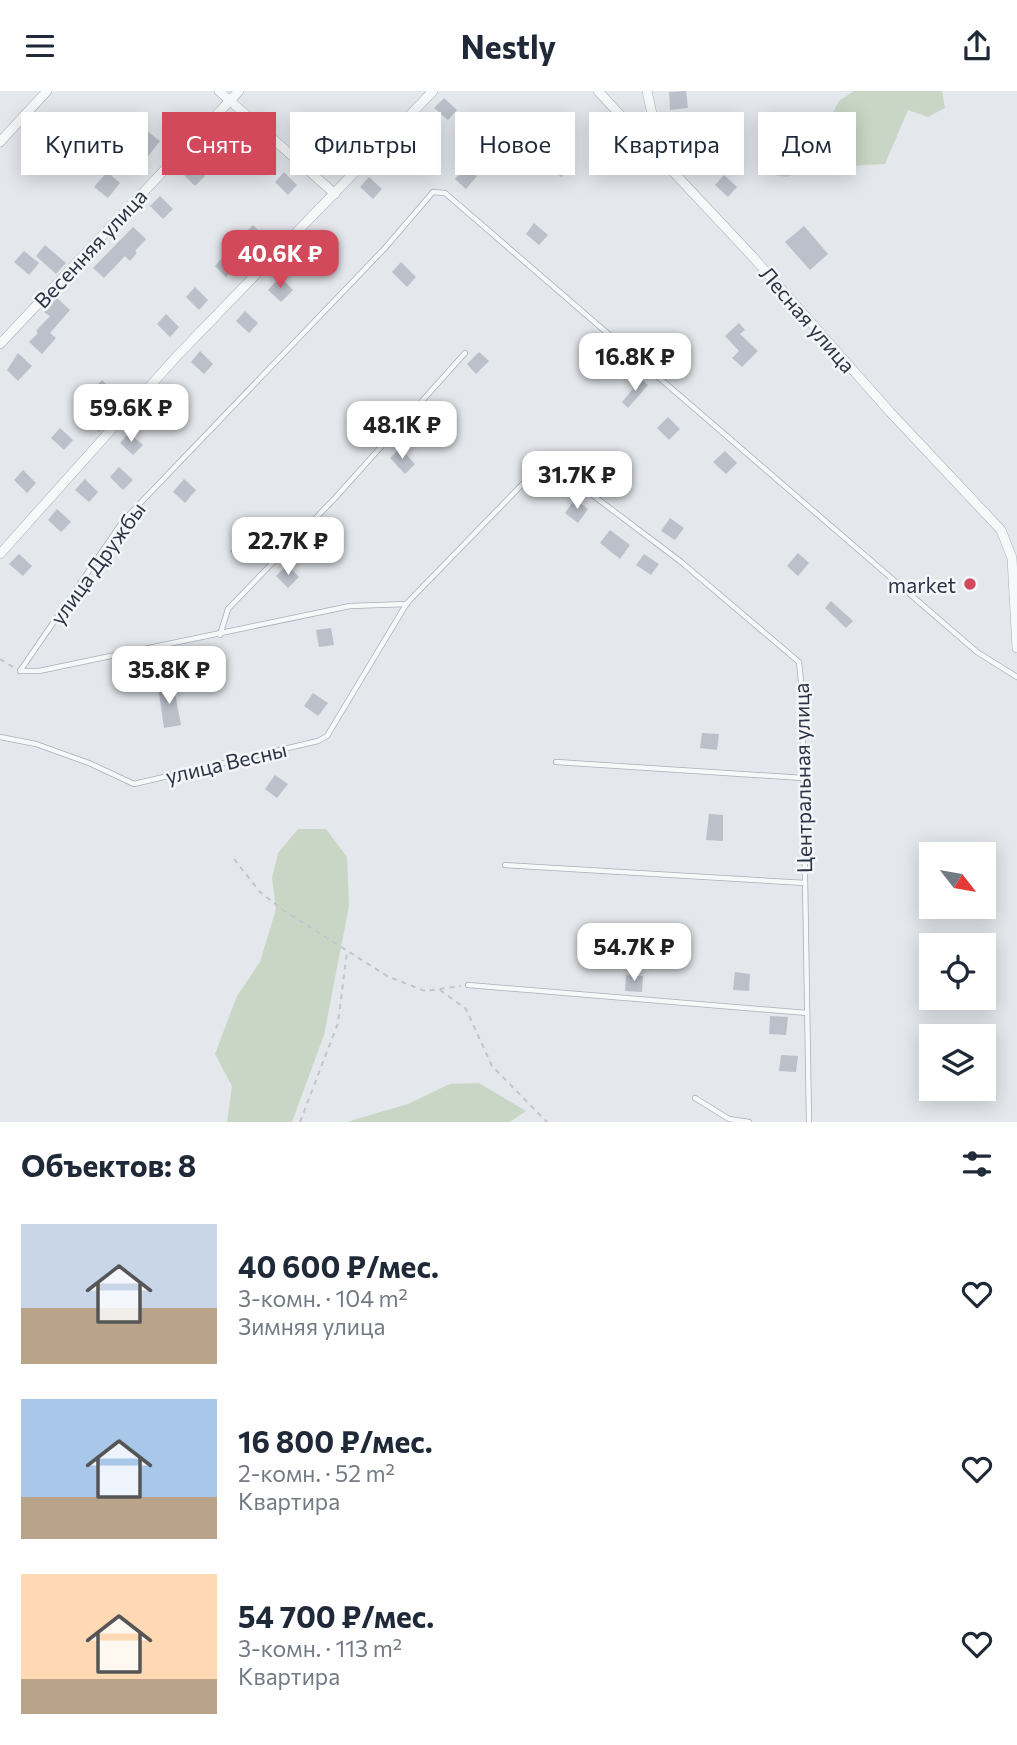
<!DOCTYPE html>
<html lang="ru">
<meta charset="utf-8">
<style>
body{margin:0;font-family:Commissioner,sans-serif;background:#f2f2f3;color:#1f2937;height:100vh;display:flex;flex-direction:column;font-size:26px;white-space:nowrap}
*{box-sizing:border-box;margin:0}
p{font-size:23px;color:#747a83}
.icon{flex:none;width:38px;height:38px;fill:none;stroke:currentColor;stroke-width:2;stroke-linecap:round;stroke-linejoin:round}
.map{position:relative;height:1031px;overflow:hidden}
.sheet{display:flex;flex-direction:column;background:#fff;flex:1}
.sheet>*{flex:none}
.banner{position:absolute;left:21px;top:21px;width:976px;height:63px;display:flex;gap:14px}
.needle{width:46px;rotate:121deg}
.buttons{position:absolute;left:919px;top:751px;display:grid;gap:14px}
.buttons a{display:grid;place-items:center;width:77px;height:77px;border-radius:0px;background:#fff;box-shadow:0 4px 18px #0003;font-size:35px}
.price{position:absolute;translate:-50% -60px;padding:0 16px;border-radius:14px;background:#fff;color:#222;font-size:23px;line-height:46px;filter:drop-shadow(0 2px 4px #0008)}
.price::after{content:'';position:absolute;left:50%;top:42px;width:21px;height:16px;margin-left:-10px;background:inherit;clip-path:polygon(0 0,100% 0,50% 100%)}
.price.current{background:#d1495b;color:#fff}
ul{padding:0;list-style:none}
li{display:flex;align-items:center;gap:21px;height:175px;padding:0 21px}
li span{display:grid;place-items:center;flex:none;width:196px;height:140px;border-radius:0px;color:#555}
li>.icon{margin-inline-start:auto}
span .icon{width:84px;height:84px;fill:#fffc;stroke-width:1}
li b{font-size:30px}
h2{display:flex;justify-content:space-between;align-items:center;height:84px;padding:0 21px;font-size:30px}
.tag{padding:0 24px;border-radius:0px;background:#fff;box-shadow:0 4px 18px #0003;font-size:24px;line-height:63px}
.tag.current{background:#d1495b;color:#fff}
header{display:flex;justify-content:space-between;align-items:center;height:91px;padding:0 21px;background:#fff;font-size:32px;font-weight:700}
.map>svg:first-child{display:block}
.green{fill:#c9d6c5}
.building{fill:#bbc0ca}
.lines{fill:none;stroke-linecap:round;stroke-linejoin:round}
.service-casing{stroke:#a9aeb7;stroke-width:6}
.minor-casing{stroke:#a9aeb7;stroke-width:10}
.path{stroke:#c2c5cb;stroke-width:2;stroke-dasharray:5 5;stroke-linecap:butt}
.service{stroke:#f7f8fa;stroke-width:4.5}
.minor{stroke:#f7f8fa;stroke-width:9}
.poi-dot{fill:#d1495b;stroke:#f4f6f9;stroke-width:2.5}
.labels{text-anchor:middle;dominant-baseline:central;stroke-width:5;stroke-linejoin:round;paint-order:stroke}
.street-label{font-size:21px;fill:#2b3445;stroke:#f4f6f9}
.poi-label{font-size:21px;fill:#2b3445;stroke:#f4f6f9;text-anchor:end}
</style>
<header><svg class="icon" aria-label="menu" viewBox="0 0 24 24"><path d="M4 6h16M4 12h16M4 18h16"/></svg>Nestly<svg class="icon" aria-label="share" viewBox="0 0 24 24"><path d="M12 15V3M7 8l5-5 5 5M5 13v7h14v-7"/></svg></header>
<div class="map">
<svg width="1017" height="1031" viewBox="0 0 1017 1031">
<rect width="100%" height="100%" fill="#e4e7ec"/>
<!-- green -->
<g class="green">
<polygon points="854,0 942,0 945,17 928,26 908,19 885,73 849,75 822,71 787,86 768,83 761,66 762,44 777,39 785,52 801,48 830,27 839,10"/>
<polygon points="298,738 326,738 347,766 349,815 324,944 292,1031 227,1031 232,995 215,963 237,905 260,871 276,818 272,787 278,762"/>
<polygon points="479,992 526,1020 510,1031 347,1031 408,1013 450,993"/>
</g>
<!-- building -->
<g class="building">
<polygon points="686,0 688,17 670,19 669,1"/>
<polygon points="444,7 457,19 448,29 434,17"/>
<polygon points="364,22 377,35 368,45 355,32"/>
<polygon points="48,27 61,39 47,55 34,43"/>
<polygon points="224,29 237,42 227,52 214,39"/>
<polygon points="326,38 339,51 329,61 316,48"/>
<polygon points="147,40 160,50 145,69 132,59"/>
<polygon points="538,48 570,75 561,86 529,59"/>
<polygon points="257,58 271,70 259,83 246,71"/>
<polygon points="192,72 205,85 195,95 182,82"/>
<polygon points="466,75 477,85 466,98 455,88"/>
<polygon points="107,81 120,92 108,107 94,96"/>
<polygon points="284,81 297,94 288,104 275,91"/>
<polygon points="724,84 737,96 728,106 715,94"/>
<polygon points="369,86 382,98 373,108 360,96"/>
<polygon points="160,105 173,118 163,128 150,115"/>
<polygon points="534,132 548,144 539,154 526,143"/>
<polygon points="253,134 266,147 257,157 243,145"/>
<polygon points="804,135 828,163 810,179 785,151"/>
<polygon points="133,136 146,148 135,160 137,162 130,170 125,165 104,187 93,177"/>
<polygon points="315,141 329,153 319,163 306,151"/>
<polygon points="45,154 66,172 56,183 36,165"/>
<polygon points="229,159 241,170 226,186 215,175"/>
<polygon points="24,160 39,172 29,184 14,171"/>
<polygon points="401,171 416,186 407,196 392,181"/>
<polygon points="280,186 293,199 281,211 268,199"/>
<polygon points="195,196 208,209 199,219 186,206"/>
<polygon points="57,207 70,219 50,242 56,247 42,263 29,251 38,242 36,240 50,225 44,221"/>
<polygon points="245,220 258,232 249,242 236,230"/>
<polygon points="166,223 179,236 170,246 157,233"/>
<polygon points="739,232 745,239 740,243 758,260 742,276 732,267 739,260 725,245"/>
<polygon points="200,260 213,273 204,283 191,271"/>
<polygon points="479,261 489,270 476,283 467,273"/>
<polygon points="18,262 32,275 18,290 7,279"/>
<polygon points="641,288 648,294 628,317 622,311"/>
<polygon points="102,289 116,303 105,315 91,301"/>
<polygon points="169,302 182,314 172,324 159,312"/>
<polygon points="96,319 108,331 99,341 86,329"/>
<polygon points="668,326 680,338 669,349 657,337"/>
<polygon points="60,337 73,349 64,359 51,347"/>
<polygon points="129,342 143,354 133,364 120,352"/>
<polygon points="400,357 415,373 405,383 390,367"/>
<polygon points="725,360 737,372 726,383 713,371"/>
<polygon points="119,376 133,389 123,399 110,386"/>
<polygon points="23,379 36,392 27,402 14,389"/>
<polygon points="547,382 561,394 552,404 538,392"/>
<polygon points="85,388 98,401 89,411 75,399"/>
<polygon points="184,388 196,399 185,412 173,401"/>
<polygon points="575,408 588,418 578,432 565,422"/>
<polygon points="57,418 71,431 61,441 48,429"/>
<polygon points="670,427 684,437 675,449 661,440"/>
<polygon points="610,439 630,454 620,468 600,452"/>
<polygon points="241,449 253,461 242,472 230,460"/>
<polygon points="798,462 809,472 798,485 787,475"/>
<polygon points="19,463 32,475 23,485 9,473"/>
<polygon points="644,463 659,473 651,484 636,474"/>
<polygon points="287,474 299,486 288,497 276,485"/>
<polygon points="831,510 853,530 846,537 825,517"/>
<polygon points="331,537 334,554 319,556 316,539"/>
<polygon points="173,592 181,634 164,637 158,595"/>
<polygon points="313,602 328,612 318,625 304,615"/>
<polygon points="702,642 719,643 717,659 700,657"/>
<polygon points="275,684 288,693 277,707 265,698"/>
<polygon points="709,723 723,724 723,750 706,749"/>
<polygon points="735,881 750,883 749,900 733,899"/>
<polygon points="626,884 643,885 642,901 625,900"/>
<polygon points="770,925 788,926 786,944 769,943"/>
<polygon points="781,964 798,965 796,981 779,980"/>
</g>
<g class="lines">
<!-- service casing -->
<g class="service-casing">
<g id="service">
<polyline points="220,544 228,518 336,406 465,262"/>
<polyline points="20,580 123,430 385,157 433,101 445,102 977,561 1017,586"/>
<polyline points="20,580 39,580 350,515 407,513"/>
<polyline points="0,646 36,653 89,672 134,693 318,650 327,645 407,512 543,372 550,372 680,470 799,571 802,600 809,1031"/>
<polyline points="556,671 803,687"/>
<polyline points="505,774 805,792"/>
<polyline points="468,894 807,922"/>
<polyline points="695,1007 729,1028 749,1031"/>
</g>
</g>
<!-- minor casing -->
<g class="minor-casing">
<g id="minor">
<polyline points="219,0 335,103"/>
<polyline points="598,0 661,68"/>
<polyline points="647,0 662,69 753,166 890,321 1001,439 1012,467 1017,557"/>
<polyline points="0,51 47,0"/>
<polyline points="0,253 239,0"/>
<polyline points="0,463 177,265 433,0"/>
</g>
</g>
<!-- path -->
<g class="path">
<polyline points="0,568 13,576"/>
<polyline points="234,768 260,801 283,819 387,885 425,900 461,895"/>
<polyline points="440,899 466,918 492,975 547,1031"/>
<polyline points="300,1031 338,932 347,861"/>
</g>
<!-- service -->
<use href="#service" class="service"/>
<!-- minor -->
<use href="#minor" class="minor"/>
</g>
<!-- markers -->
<circle class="poi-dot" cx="970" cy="493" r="7"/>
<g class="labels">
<!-- street labels -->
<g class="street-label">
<text transform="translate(90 157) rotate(-47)">Весенняя улица</text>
<text transform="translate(808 228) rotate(49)">Лесная улица</text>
<text transform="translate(97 472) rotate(-54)">улица Дружбы</text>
<text transform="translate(226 671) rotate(-13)">улица Весны</text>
<text transform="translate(802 687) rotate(-91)">Центральная улица</text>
</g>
<!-- poi labels -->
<g class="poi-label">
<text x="956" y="493">market</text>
</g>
</g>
</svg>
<div class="buttons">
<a><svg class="needle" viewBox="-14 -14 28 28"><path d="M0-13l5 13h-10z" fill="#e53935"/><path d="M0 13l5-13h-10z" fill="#747a83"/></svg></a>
<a><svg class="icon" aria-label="locate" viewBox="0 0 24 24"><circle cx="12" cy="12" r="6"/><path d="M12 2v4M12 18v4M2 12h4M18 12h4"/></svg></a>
<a><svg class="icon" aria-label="layers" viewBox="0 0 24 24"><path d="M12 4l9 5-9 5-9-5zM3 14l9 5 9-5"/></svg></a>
</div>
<b class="price current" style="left:280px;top:199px">40.6K ₽</b>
<b class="price" style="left:635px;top:302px">16.8K ₽</b>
<b class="price" style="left:131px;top:353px">59.6K ₽</b>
<b class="price" style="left:402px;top:370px">48.1K ₽</b>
<b class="price" style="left:577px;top:420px">31.7K ₽</b>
<b class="price" style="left:288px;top:486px">22.7K ₽</b>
<b class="price" style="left:169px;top:615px">35.8K ₽</b>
<b class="price" style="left:634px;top:892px">54.7K ₽</b>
<div class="banner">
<a class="tag">Купить</a>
<a class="tag current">Снять</a>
<a class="tag">Фильтры</a>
<a class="tag">Новое</a>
<a class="tag">Квартира</a>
<a class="tag">Дом</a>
</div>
</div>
<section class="sheet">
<h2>Объектов: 8<svg class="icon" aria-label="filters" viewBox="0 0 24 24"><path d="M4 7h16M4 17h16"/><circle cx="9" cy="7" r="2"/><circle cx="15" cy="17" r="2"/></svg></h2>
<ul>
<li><span style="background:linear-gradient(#c9d6e8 60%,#b9a48a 0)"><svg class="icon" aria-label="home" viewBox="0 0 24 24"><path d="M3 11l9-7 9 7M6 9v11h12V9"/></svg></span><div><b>40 600 ₽/мес.</b><p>3-комн. · 104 m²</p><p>Зимняя улица</p></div><svg class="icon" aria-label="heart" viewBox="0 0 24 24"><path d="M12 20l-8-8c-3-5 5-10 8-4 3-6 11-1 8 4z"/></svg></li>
<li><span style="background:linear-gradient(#a9c7e8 70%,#b9a48a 0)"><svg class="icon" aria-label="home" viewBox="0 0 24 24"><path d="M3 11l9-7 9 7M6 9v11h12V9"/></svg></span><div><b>16 800 ₽/мес.</b><p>2-комн. · 52 m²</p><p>Квартира</p></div><svg class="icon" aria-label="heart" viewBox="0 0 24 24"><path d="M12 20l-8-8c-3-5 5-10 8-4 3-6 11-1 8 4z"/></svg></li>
<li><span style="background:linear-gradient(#ffd9b3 75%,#b9a48a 0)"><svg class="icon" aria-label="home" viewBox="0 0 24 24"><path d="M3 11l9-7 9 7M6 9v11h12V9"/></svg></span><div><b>54 700 ₽/мес.</b><p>3-комн. · 113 m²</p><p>Квартира</p></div><svg class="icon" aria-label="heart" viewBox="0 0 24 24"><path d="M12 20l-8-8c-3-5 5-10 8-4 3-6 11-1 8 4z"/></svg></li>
</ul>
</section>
